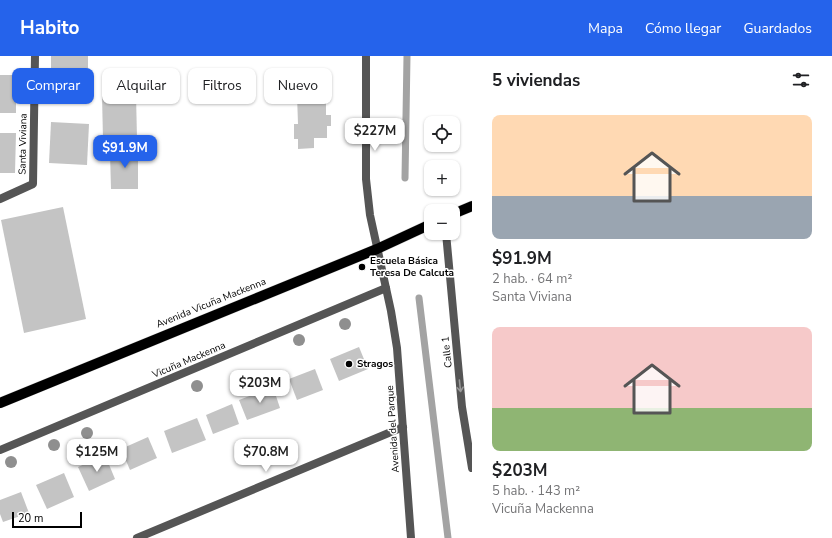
<!DOCTYPE html>
<html lang="es">
<meta charset="utf-8">
<style>
body{margin:0;font-family:"Nunito Sans",sans-serif;background:#f2f2f2;color:#202124;height:100vh;display:flex;flex-direction:column;font-size:15px;white-space:nowrap}
*{box-sizing:border-box;margin:0}
p{font-size:13px;color:#757577}
.icon{flex:none;width:22px;height:22px;fill:none;stroke:currentColor;stroke-width:2;stroke-linecap:round;stroke-linejoin:round}
.map{position:relative;flex:1;overflow:hidden}
.drawer{display:flex;flex-direction:column;background:#fff;width:360px}
.drawer>*{flex:none}
.guide{position:absolute;left:12px;top:12px;width:380px;height:36px;display:flex;gap:8px}
.controls{position:absolute;left:424px;top:60px;display:grid;gap:8px}
.controls a{display:grid;place-items:center;width:36px;height:36px;border-radius:8px;background:#fff;box-shadow:0 1px 3px #0004;font-size:20px}
.scale{position:absolute;left:12px;bottom:10px;width:70px;box-sizing:border-box;padding-left:4px;border:2px solid #000;border-top:0;font-size:11px;line-height:14px;white-space:nowrap;color:#000;-webkit-text-stroke:3px #fff;paint-order:stroke}
.price{position:absolute;translate:-50% -34px;padding:0 9px;border-radius:8px;background:#fff;color:#222;font-size:13px;line-height:26px;filter:drop-shadow(0 1px 2px #0008)}
.price::after{content:'';position:absolute;left:50%;top:24px;width:12px;height:9px;margin-left:-6px;background:inherit;clip-path:polygon(0 0,100% 0,50% 100%)}
.price.selected{background:#2563eb;color:#fff}
ul{padding:0;list-style:none}
li{display:grid;align-content:center;gap:8px;height:212px;padding:0 20px}
li span{display:grid;place-items:center;height:124px;border-radius:8px;color:#555}
li>.icon{margin-inline-start:auto}
span .icon{width:72px;height:72px;fill:#fffc;stroke-width:1}
li b{font-size:17px}
h2{display:flex;justify-content:space-between;align-items:center;height:48px;padding:0 20px;font-size:17px}
.chip{padding:0 14px;border-radius:8px;background:#fff;box-shadow:0 1px 3px #0004;font-size:14px;line-height:36px}
.chip.selected{background:#2563eb;color:#fff}
header{display:flex;align-items:center;gap:24px;box-sizing:border-box;height:56px;padding:0 20px;background:#2563eb;color:#fff}
header strong{font-size:19px}
nav{display:flex;gap:22px;margin-inline-start:auto;font-size:14px}
main{display:flex;flex:1;min-height:0}
.map>svg:first-child{display:block}
.lines{fill:none;stroke-linecap:round;stroke-linejoin:round}
.stream{stroke:#a3a3a3;stroke-width:7}
.building{fill:#c4c4c4}
.primary-casing{stroke:#dbdbdb;stroke-width:11}
.minor{stroke:#555;stroke-width:8}
.tertiary{stroke:#555;stroke-width:8}
.primary{stroke:#000;stroke-width:10}
.tree{fill:#8f8f8f}
.oneway{stroke:#999}
.poi-dot{fill:#000;stroke:#fff;stroke-width:1.5}
.labels{text-anchor:middle;dominant-baseline:central;stroke-width:3;stroke-linejoin:round;paint-order:stroke}
.street-label{font-size:10px;fill:#000;stroke:#fff}
.poi-label{font-size:10px;font-weight:bold;fill:#000;stroke:#fff;text-anchor:start}
</style>
<header>
<strong>Habito</strong>
<nav><a>Mapa</a><a>Cómo llegar</a><a>Guardados</a></nav>
</header>
<main>
<div class="map">
<svg width="472" height="482" viewBox="0 0 472 482">
<rect width="100%" height="100%" fill="#fff"/>
<g class="lines">
<!-- stream -->
<g class="stream">
<polyline points="405,122 407,0"/>
<polyline points="419,242 448,482"/>
</g>
</g>
<!-- building -->
<g class="building">
<rect x="51" y="0" width="37" height="38"/>
<rect x="0" y="19" width="16" height="38"/>
<polygon points="136,38 137,83 103,84 102,39"/>
<polygon points="297,39 326,39 326,59 331,59 331,70 327,70 327,82 314,82 314,92 298,93 298,83 294,83 294,68 298,68"/>
<polygon points="51,66 89,68 87,109 49,107"/>
<polygon points="0,77 16,77 15,117 0,117"/>
<polygon points="124,90 138,91 138,133 111,133 110,97 124,97"/>
<polygon points="63,151 86,263 24,277 1,164"/>
<polygon points="359,291 368,313 339,325 330,303"/>
<polygon points="315,313 323,334 297,344 289,323"/>
<polygon points="273,331 280,352 247,364 239,344"/>
<polygon points="232,348 239,368 213,378 206,359"/>
<polygon points="197,362 206,384 172,397 164,375"/>
<polygon points="148,381 157,402 130,414 121,393"/>
<polygon points="105,399 115,423 89,435 78,411"/>
<polygon points="64,417 74,441 47,453 36,429"/>
<polygon points="21,436 29,457 3,466 0,458 0,444"/>
</g>
<g class="lines">
<!-- primary casing -->
<g class="primary-casing">
<g id="primary">
<polyline points="453,158 472,150"/>
<polyline points="0,347 377,193 431,168"/>
</g>
</g>
<!-- minor -->
<g class="minor">
<polyline points="0,143 33,128 35,0"/>
<polyline points="446,177 462,351 472,412"/>
<polyline points="0,394 386,232"/>
<polyline points="137,482 403,371"/>
</g>
<!-- tertiary -->
<polyline class="tertiary" points="366,0 366,123 370,159 391,255 397,292 411,482"/>
<!-- primary -->
<use href="#primary" class="primary"/>
</g>
<!-- trees -->
<g class="tree">
<circle cx="345" cy="268" r="6"/>
<circle cx="299" cy="284" r="6"/>
<circle cx="197" cy="330" r="6"/>
<circle cx="87" cy="377" r="6"/>
<circle cx="54" cy="389" r="6"/>
<circle cx="11" cy="406" r="6"/>
</g>
<!-- one-way arrows -->
<defs><path id="oneway-shaft" d="M-6 0H5M1.5-3L5.5 0L1.5 3" fill="none" stroke-width="1.6" stroke-linecap="round" stroke-linejoin="round"/></defs>
<use class="oneway" href="#oneway-shaft" transform="translate(460 330) rotate(84)"/>
<!-- markers -->
<g class="poi-dot">
<circle cx="362" cy="211" r="4"/>
<circle cx="349" cy="308" r="4"/>
</g>
<g class="labels">
<!-- street labels -->
<g class="street-label">
<text transform="translate(23 88) rotate(-89)">Santa Viviana</text>
<text transform="translate(211 247) rotate(-22)">Avenida Vicuña Mackenna</text>
<text transform="translate(447 296) rotate(-96)">Calle 1</text>
<text transform="translate(189 304) rotate(-23)">Vicuña Mackenna</text>
<text transform="translate(393 373) rotate(-94)">Avenida del Parque</text>
</g>
<!-- poi labels -->
<g class="poi-label">
<text x="370" y="205">Escuela Básica<tspan x="370" dy="12">Teresa De Calcuta</tspan></text>
<text x="357" y="308">Stragos</text>
</g>
</g>
</svg>
<div class="controls">
<a><svg class="icon" aria-label="locate" viewBox="0 0 24 24"><circle cx="12" cy="12" r="6"/><path d="M12 2v4M12 18v4M2 12h4M18 12h4"/></svg></a>
<a>+</a>
<a>−</a>
</div>
<div class="scale">20 m</div>
<b class="price" style="left:375px;top:96px">$227M</b>
<b class="price selected" style="left:125px;top:113px">$91.9M</b>
<b class="price" style="left:260px;top:348px">$203M</b>
<b class="price" style="left:97px;top:417px">$125M</b>
<b class="price" style="left:266px;top:417px">$70.8M</b>
<div class="guide">
<a class="chip selected">Comprar</a>
<a class="chip">Alquilar</a>
<a class="chip">Filtros</a>
<a class="chip">Nuevo</a>
</div>
</div>
<section class="drawer">
<h2>5 viviendas<svg class="icon" aria-label="filters" viewBox="0 0 24 24"><path d="M4 7h16M4 17h16"/><circle cx="9" cy="7" r="2"/><circle cx="15" cy="17" r="2"/></svg></h2>
<ul>
<li><span style="background:linear-gradient(#ffd9b3 65%,#9aa5b1 0)"><svg class="icon" aria-label="home" viewBox="0 0 24 24"><path d="M3 11l9-7 9 7M6 9v11h12V9"/></svg></span><div><b>$91.9M</b><p>2 hab. · 64 m²</p><p>Santa Viviana</p></div></li>
<li><span style="background:linear-gradient(#f6c9c9 65%,#8fb573 0)"><svg class="icon" aria-label="home" viewBox="0 0 24 24"><path d="M3 11l9-7 9 7M6 9v11h12V9"/></svg></span><div><b>$203M</b><p>5 hab. · 143 m²</p><p>Vicuña Mackenna</p></div></li>
</ul>
</section>
</main>
